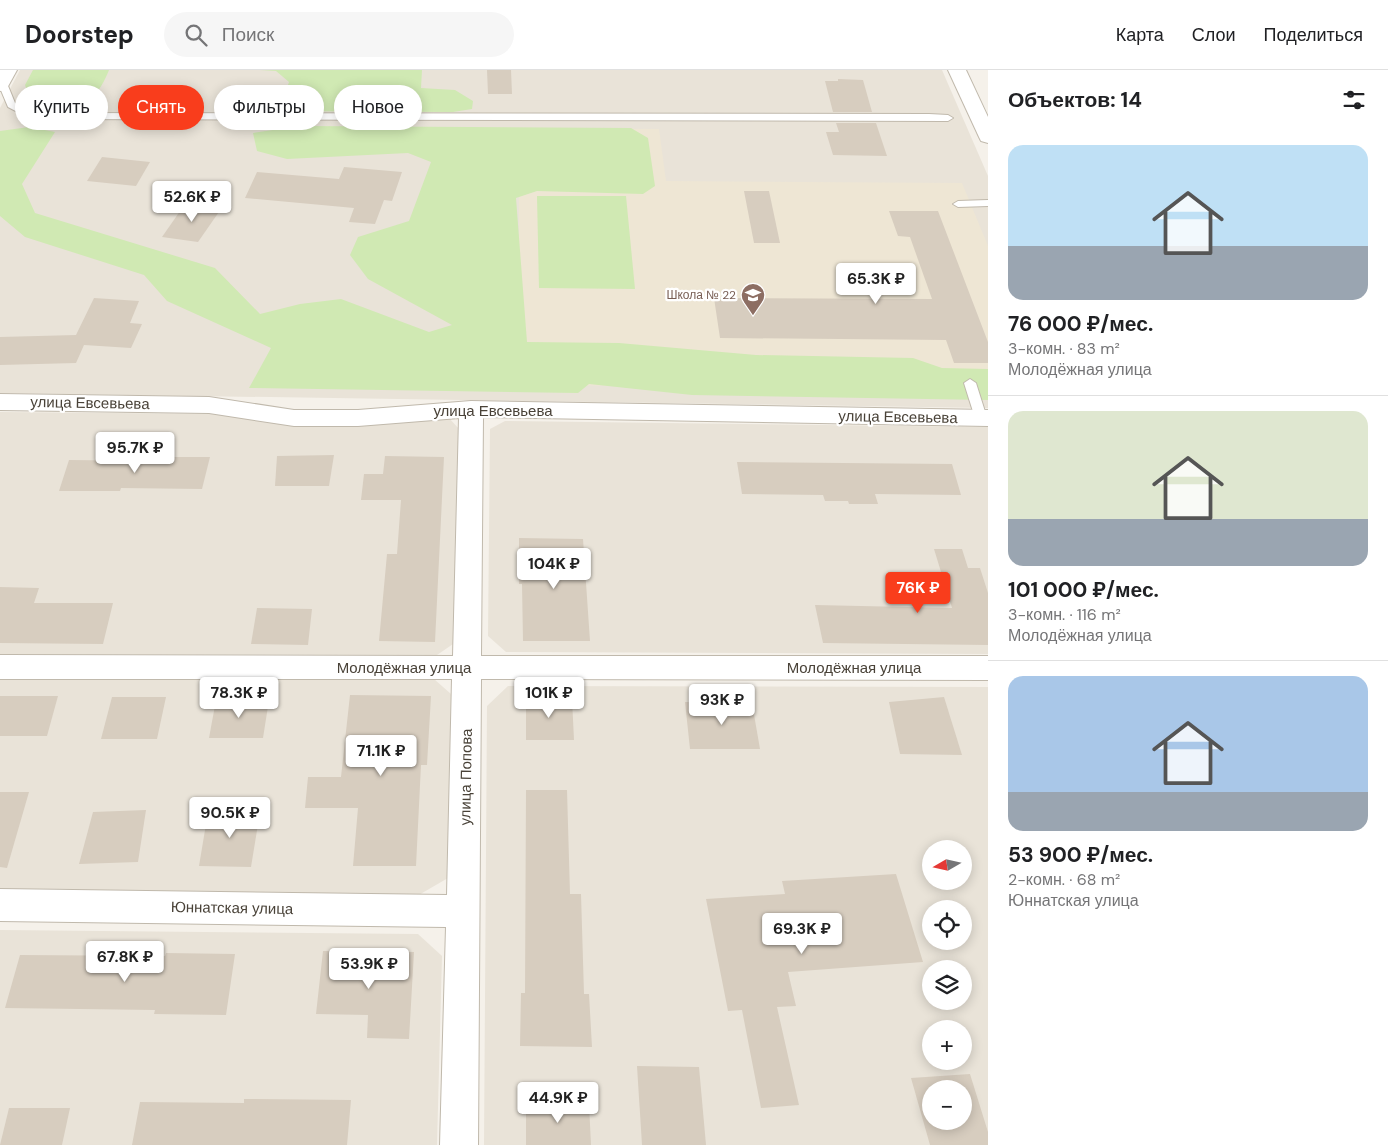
<!DOCTYPE html>
<html lang="ru">
<meta charset="utf-8">
<style>
body{margin:0;font-family:"DM Sans",sans-serif;background:#f6f6f6;color:#202124;height:100vh;display:flex;flex-direction:column;font-size:19px;white-space:nowrap}
*{box-sizing:border-box;margin:0}
p{font-size:16px;color:#757577}
.icon{flex:none;width:28px;height:28px;fill:none;stroke:currentColor;stroke-width:2;stroke-linecap:round;stroke-linejoin:round}
.map{position:relative;flex:1;overflow:hidden}
.side{display:flex;flex-direction:column;background:#fff;width:400px}
.side>*{flex:none}
.top-card{position:absolute;left:15px;top:15px;width:475px;height:45px;display:flex;gap:10px}
.needle{width:32px;rotate:261deg}
.tools{position:absolute;left:922px;top:770px;display:grid;gap:10px}
.tools a{display:grid;place-items:center;width:50px;height:50px;border-radius:50%;background:#fff;box-shadow:0 2px 12px #0003;font-size:25px}
.price{position:absolute;translate:-50% -42px;padding:0 11px;border-radius:5px;background:#fff;color:#222;font-size:16px;line-height:32px;filter:drop-shadow(0 1px 2px #0008)}
.price::after{content:'';position:absolute;left:50%;top:30px;width:15px;height:11px;margin-left:-8px;background:inherit;clip-path:polygon(0 0,100% 0,50% 100%)}
.price.on{background:#f93d1c;color:#fff}
ul{padding:0;list-style:none}
li{display:grid;align-content:center;gap:10px;height:265px;padding:0 20px}
li+li{border-top:1px solid #e0e0e0}
li span{display:grid;place-items:center;height:155px;border-radius:15px;color:#555}
li>.icon{margin-inline-start:auto}
span .icon{width:90px;height:90px;fill:#fffc;stroke-width:1}
li b{font-size:21px}
h2{display:flex;justify-content:space-between;align-items:center;height:60px;padding:0 20px;font-size:21px}
.pill{padding:0 18px;border-radius:22px;background:#fff;box-shadow:0 2px 12px #0003;font-size:18px;line-height:45px}
.pill.on{background:#f93d1c;color:#fff}
header{display:flex;align-items:center;gap:30px;box-sizing:border-box;height:70px;padding:0 25px;background:#fff;border-bottom:1px solid #e0e0e0}
header strong{font-size:24px}
nav{display:flex;gap:28px;margin-inline-start:auto;font-size:18px}
.search{width:350px;height:45px;background:#f6f6f6;display:flex;align-items:center;gap:12px;box-sizing:border-box;padding:0 18px;border-radius:28px;color:#757577;font-size:19px}
main{display:flex;flex:1;min-height:0}
.map>svg:first-child{display:block}
.residential{fill:#e9e3d8;fill-rule:evenodd}
.education{fill:#eee6d4}
.green{fill:#d0e9b3}
.building{fill:#d7cdbf;fill-rule:evenodd}
.lines{fill:none;stroke-linecap:round;stroke-linejoin:round}
.service-casing{stroke:#c0b9ac;stroke-width:2}
.minor-casing{stroke:#c0b9ac;stroke-width:2}
.tertiary-casing{stroke:#c0b9ac;stroke-width:2}
.service{fill:#fff;fill-rule:evenodd}
.minor{fill:#fff;fill-rule:evenodd}
.tertiary{fill:#fff;fill-rule:evenodd}
.labels{text-anchor:middle;dominant-baseline:central;stroke-width:4.5;stroke-linejoin:round;paint-order:stroke}
.far-education-label{font-size:12px;fill:#785e54;stroke:#fff;text-anchor:end}
.street-label{font-size:15px;fill:#494238;stroke:#fff}
</style>
<header>
<strong>Doorstep</strong>
<div class="search"><svg class="icon" aria-label="search" viewBox="0 0 24 24"><circle cx="10" cy="10" r="6"/><path d="M15 15l6 6"/></svg>Поиск</div>
<nav><a>Карта</a><a>Слои</a><a>Поделиться</a></nav>
</header>
<main>
<div class="map">
<svg width="988" height="1075" viewBox="0 0 988 1075">
<rect width="100%" height="100%" fill="#f5f1ea"/>
<!-- residential -->
<g class="residential">
<polygon points="20,0 942,0 988,106 988,338 0,323 0,38"/>
<polygon points="0,342 447,346 461,361 456,572 437,585 0,584"/>
<polygon points="505,351 988,357 988,584 506,582 488,566 490,359"/>
<polygon points="0,607 434,609 451,624 448,808 417,826 0,820"/>
<path d="M508,616L988,617V1075H484L487,636ZM931,779H964V811H931ZM931,839H964V871H931ZM931,899H964V931H931ZM931,959H964V991H931ZM931,1019H964V1051H931Z"/>
<polygon points="0,860 418,864 442,886 437,1075 0,1075"/>
</g>
<!-- education -->
<polygon class="education" points="519,58 659,59 666,111 962,113 988,176 988,319 519,315"/>
<!-- green -->
<g class="green">
<path d="M33,0H109C100,23 86,40 60,41C52,42 41,37 33,36L25,15Z"/>
<polygon points="260,0 422,0 421,18 455,20 473,31 472,39 453,42 228,41 227,34 239,23 267,26 286,21 289,12 276,1"/>
<polygon points="300,56 631,58 648,68 655,116 643,124 537,121 516,128 527,272 619,273 756,285 913,288 942,298 988,299 988,330 692,325 589,314 578,323 249,318 271,278 167,231 144,205 25,167 0,146 0,61 29,57 55,62 22,114 35,143 215,198 260,244 300,234 341,229 429,262 452,255 368,209 350,185 358,167 409,151 431,92 408,83 287,89 257,81 253,63"/>
<polygon points="537,126 626,126 635,219 539,218"/>
</g>
<!-- building -->
<g class="building">
<polygon points="487,0 511,0 512,24 488,24"/>
<polygon points="838,9 863,10 872,42 833,42 825,11 838,11"/>
<polygon points="836,53 876,53 887,86 833,85 826,62 839,62"/>
<polygon points="102,87 150,92 136,116 87,111"/>
<polygon points="344,97 402,102 392,131 384,130 375,154 349,152 354,138 245,128 257,102 339,109"/>
<polygon points="744,121 769,121 780,173 754,173"/>
<polygon points="185,134 221,139 198,172 162,167"/>
<polygon points="889,141 938,141 988,272 988,293 954,293 946,270 720,268 714,228 932,229 910,167 898,166"/>
<polygon points="94,228 139,231 130,253 142,254 131,278 84,275 76,293 0,295 0,267 76,265"/>
<polygon points="334,385 329,416 275,416 277,386"/>
<polygon points="385,386 444,387 435,572 379,571 387,484 397,484 401,430 361,430 364,404 383,404"/>
<polygon points="158,387 210,387 202,419 121,418 120,421 59,421 69,390 157,391"/>
<polygon points="737,392 952,394 961,425 875,424 878,434 849,434 848,431 825,431 823,425 742,424"/>
<polygon points="519,468 583,469 590,571 523,571 522,514 519,514"/>
<polygon points="934,479 962,479 968,498 980,498 988,523 988,575 823,573 815,535 952,538"/>
<polygon points="0,517 39,518 34,533 113,533 103,574 0,573"/>
<polygon points="257,538 312,539 308,575 251,574"/>
<polygon points="350,625 431,626 427,695 421,695 416,796 353,796 358,738 305,738 308,707 341,707"/>
<polygon points="0,626 58,626 47,666 0,666"/>
<polygon points="112,627 166,627 157,669 101,669"/>
<polygon points="944,627 962,685 900,684 889,632"/>
<polygon points="526,628 572,629 574,670 526,670"/>
<polygon points="216,630 269,630 263,668 209,668"/>
<polygon points="685,632 752,633 760,679 690,679"/>
<polygon points="526,720 567,720 570,824 581,824 584,924 589,924 592,977 520,976 521,923 525,923"/>
<polygon points="0,722 29,722 7,798 0,797"/>
<polygon points="146,740 138,792 79,794 93,742"/>
<polygon points="208,742 260,742 251,797 199,796"/>
<polygon points="896,804 923,892 788,902 796,936 777,937 799,1035 761,1038 742,940 728,941 706,829 785,824 782,811"/>
<polygon points="323,881 414,882 409,969 367,968 368,945 316,944"/>
<polygon points="166,883 235,884 226,945 154,944 155,940 5,938 20,885 165,886"/>
<polygon points="637,996 699,997 706,1075 642,1075"/>
<path d="M970,1004L988,1062V1075H930L911,1008ZM931,1019H964V1051H931Z"/>
<polygon points="244,1029 351,1030 347,1075 132,1075 140,1032 244,1033"/>
<polygon points="526,1033 589,1034 591,1075 526,1075"/>
<polygon points="9,1038 70,1038 62,1075 0,1075"/>
</g>
<g class="lines">
<!-- service casing -->
<g class="service-casing">
<g id="service">
<polygon points="2,8 6,11 15,33 33,43 929,44 948,45 953,48 948,51 31,49 8,37 0,18 0,9"/>
<polygon points="988,130 988,136 958,137 953,134 958,131"/>
<polygon points="970,309 976,313 987,348 985,351 981,352 975,348 964,313"/>
</g>
</g>
<!-- minor casing -->
<g class="minor-casing">
<g id="minor">
<polygon points="0,0 17,0 6,20 0,21"/>
<polygon points="0,324 209,327 294,340 358,340 471,331 988,340 988,356 483,347 481,586 988,586 988,610 481,609 478,1075 440,1075 446,857 0,851 0,819 447,825 452,609 0,609 0,585 453,586 459,348 358,356 294,356 209,343 0,340"/>
</g>
</g>
<!-- tertiary casing -->
<g class="tertiary-casing">
<polygon id="tertiary" points="948,0 966,0 988,47 988,73 981,71 979,67"/>
</g>
<!-- service -->
<use href="#service" class="service"/>
<!-- minor -->
<use href="#minor" class="minor"/>
<!-- tertiary -->
<use href="#tertiary" class="tertiary"/>
</g>
<!-- icons -->
<defs>
<g id="school-pin" transform="scale(1.25)"><path d="M0 17L-7.5 6A9.5 9.5 0 1 1 7.5 6Z" fill="#8d6e63" stroke="#fff"/><path d="M0-5L7-2L0 1L-7-2ZM-4 1L0 2.5L4 1V4Q0 6-4 4Z" fill="#fff"/></g>
</defs>
<g fill-rule="evenodd">
<use href="#school-pin" x="753" y="225"/>
</g>
<g class="labels">
<!-- far-education labels -->
<g class="far-education-label">
<text x="736" y="225">Школа № 22</text>
</g>
<!-- street labels -->
<g class="street-label">
<text transform="translate(90 333) rotate(1)">улица Евсевьева</text>
<text x="493" y="341">улица Евсевьева</text>
<text transform="translate(898 347) rotate(1)">улица Евсевьева</text>
<text x="404" y="598">Молодёжная улица</text>
<text x="854" y="598">Молодёжная улица</text>
<text transform="translate(466 707) rotate(-89)">улица Попова</text>
<text transform="translate(232 838) rotate(1)">Юннатская улица</text>
</g>
</g>
</svg>
<div class="tools">
<a><svg class="needle" viewBox="-14 -14 28 28"><path d="M0-13l5 13h-10z" fill="#e53935"/><path d="M0 13l5-13h-10z" fill="#757577"/></svg></a>
<a><svg class="icon" aria-label="locate" viewBox="0 0 24 24"><circle cx="12" cy="12" r="6"/><path d="M12 2v4M12 18v4M2 12h4M18 12h4"/></svg></a>
<a><svg class="icon" aria-label="layers" viewBox="0 0 24 24"><path d="M12 4l9 5-9 5-9-5zM3 14l9 5 9-5"/></svg></a>
<a>+</a>
<a>−</a>
</div>
<b class="price" style="left:192px;top:153px">52.6K ₽</b>
<b class="price" style="left:876px;top:235px">65.3K ₽</b>
<b class="price" style="left:135px;top:404px">95.7K ₽</b>
<b class="price" style="left:554px;top:520px">104K ₽</b>
<b class="price on" style="left:918px;top:544px">76K ₽</b>
<b class="price" style="left:239px;top:649px">78.3K ₽</b>
<b class="price" style="left:549px;top:649px">101K ₽</b>
<b class="price" style="left:722px;top:656px">93K ₽</b>
<b class="price" style="left:381px;top:707px">71.1K ₽</b>
<b class="price" style="left:230px;top:769px">90.5K ₽</b>
<b class="price" style="left:802px;top:885px">69.3K ₽</b>
<b class="price" style="left:125px;top:913px">67.8K ₽</b>
<b class="price" style="left:369px;top:920px">53.9K ₽</b>
<b class="price" style="left:558px;top:1054px">44.9K ₽</b>
<div class="top-card">
<a class="pill">Купить</a>
<a class="pill on">Снять</a>
<a class="pill">Фильтры</a>
<a class="pill">Новое</a>
</div>
</div>
<section class="side">
<h2>Объектов: 14<svg class="icon" aria-label="filters" viewBox="0 0 24 24"><path d="M4 7h16M4 17h16"/><circle cx="9" cy="7" r="2"/><circle cx="15" cy="17" r="2"/></svg></h2>
<ul>
<li><span style="background:linear-gradient(#bfe0f5 65%,#9aa5b1 0)"><svg class="icon" aria-label="home" viewBox="0 0 24 24"><path d="M3 11l9-7 9 7M6 9v11h12V9"/></svg></span><div><b>76 000 ₽/мес.</b><p>3-комн. · 83 m²</p><p>Молодёжная улица</p></div></li>
<li><span style="background:linear-gradient(#dfe7d0 70%,#9aa5b1 0)"><svg class="icon" aria-label="home" viewBox="0 0 24 24"><path d="M3 11l9-7 9 7M6 9v11h12V9"/></svg></span><div><b>101 000 ₽/мес.</b><p>3-комн. · 116 m²</p><p>Молодёжная улица</p></div></li>
<li><span style="background:linear-gradient(#a9c7e8 75%,#9aa5b1 0)"><svg class="icon" aria-label="home" viewBox="0 0 24 24"><path d="M3 11l9-7 9 7M6 9v11h12V9"/></svg></span><div><b>53 900 ₽/мес.</b><p>2-комн. · 68 m²</p><p>Юннатская улица</p></div></li>
</ul>
</section>
</main>
